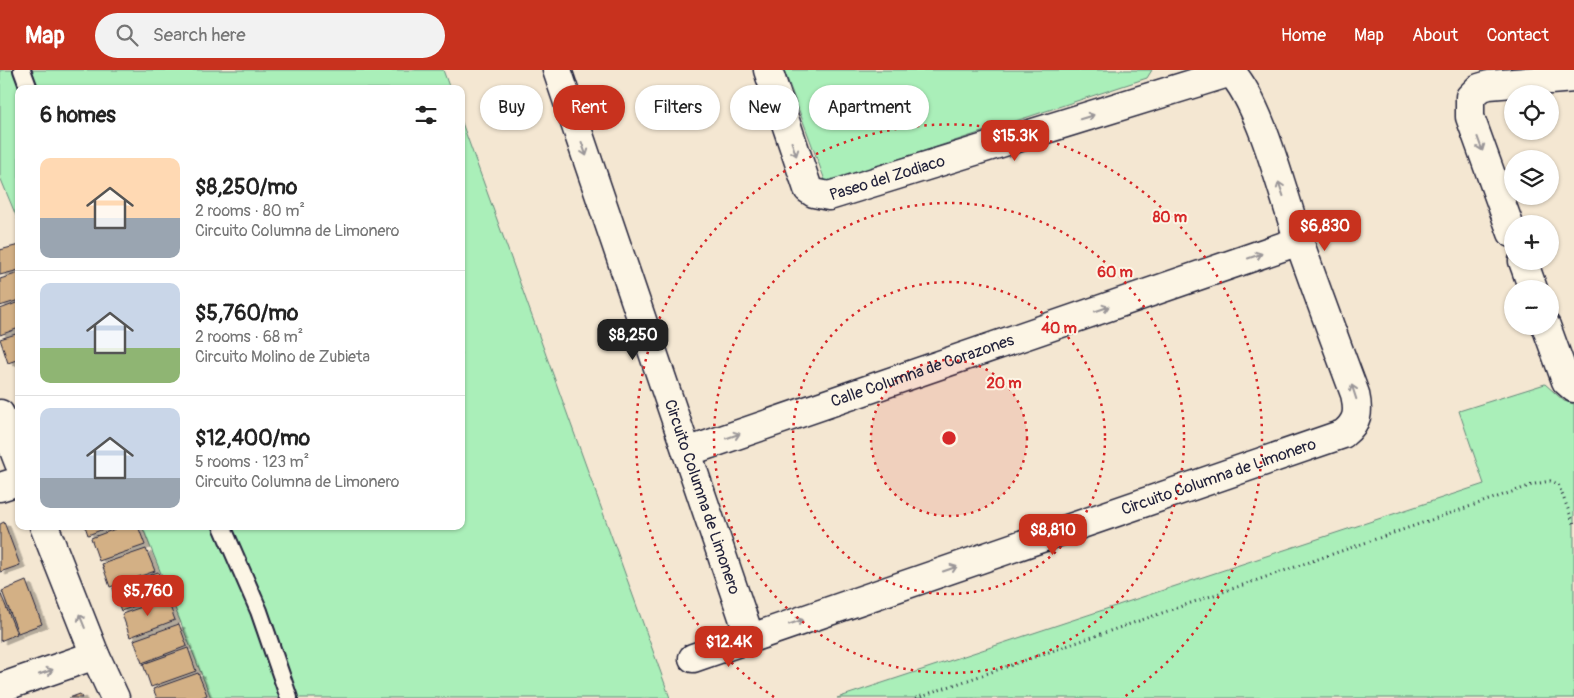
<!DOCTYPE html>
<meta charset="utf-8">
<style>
body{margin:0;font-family:Pangolin,sans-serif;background:#f2f2f2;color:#222;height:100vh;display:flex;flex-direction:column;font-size:19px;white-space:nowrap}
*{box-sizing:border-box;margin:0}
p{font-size:16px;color:#767676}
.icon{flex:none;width:28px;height:28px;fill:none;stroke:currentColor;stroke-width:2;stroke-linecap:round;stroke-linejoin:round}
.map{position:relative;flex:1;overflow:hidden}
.sheet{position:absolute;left:15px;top:15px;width:450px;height:445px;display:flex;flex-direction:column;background:#fff;border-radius:10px;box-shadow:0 1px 4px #0004}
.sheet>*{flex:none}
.top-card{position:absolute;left:480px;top:15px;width:475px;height:45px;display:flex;gap:10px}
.tools{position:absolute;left:1504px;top:15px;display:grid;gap:10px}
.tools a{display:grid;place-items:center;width:55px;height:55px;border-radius:50%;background:#fff;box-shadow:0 1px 4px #0004;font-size:25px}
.price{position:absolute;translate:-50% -42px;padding:0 11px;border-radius:10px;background:#c8321e;color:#fff;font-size:16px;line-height:32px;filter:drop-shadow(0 1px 2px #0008)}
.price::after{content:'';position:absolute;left:50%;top:30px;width:15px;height:11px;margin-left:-8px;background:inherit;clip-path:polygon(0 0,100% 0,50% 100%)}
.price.on{background:#222;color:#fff}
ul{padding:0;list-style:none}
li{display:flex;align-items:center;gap:15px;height:125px;padding:0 25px}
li+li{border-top:1px solid #e0e0e0}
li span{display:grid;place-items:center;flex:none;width:140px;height:100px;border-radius:10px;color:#555}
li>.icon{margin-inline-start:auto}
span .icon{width:60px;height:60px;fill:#fffc;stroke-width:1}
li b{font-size:21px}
h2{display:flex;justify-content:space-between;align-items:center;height:60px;padding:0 25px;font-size:21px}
.chip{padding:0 18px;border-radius:22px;background:#fff;box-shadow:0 1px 4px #0004;font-size:18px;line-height:45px}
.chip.on{background:#c8321e;color:#fff}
header{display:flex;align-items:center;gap:30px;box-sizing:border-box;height:70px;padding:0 25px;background:#c8321e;color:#fff}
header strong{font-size:24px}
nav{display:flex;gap:28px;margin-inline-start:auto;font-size:18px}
.search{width:350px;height:45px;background:#f2f2f2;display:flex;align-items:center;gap:12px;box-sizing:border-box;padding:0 18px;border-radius:28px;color:#767676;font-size:19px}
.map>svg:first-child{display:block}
.green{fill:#aaefb9;stroke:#66887a}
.building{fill:#d3b085;stroke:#22223b;filter:url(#shadow)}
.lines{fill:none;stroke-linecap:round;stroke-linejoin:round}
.lane-casing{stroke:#22223b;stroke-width:20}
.street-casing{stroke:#22223b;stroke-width:31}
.path{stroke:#22223b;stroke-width:3;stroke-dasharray:1 4;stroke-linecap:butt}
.lane{stroke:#fcf5e5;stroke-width:16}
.street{stroke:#fcf5e5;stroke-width:28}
.oneway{stroke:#9a9698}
.ring{fill:none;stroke:#d62828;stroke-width:2.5;stroke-dasharray:2.5 5}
.labels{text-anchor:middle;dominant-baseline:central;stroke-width:4;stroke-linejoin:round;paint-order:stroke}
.street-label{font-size:16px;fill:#22223b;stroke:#fcf5e5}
.centre{fill:#d62828;stroke:#fcf5e5;stroke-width:2.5}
.ring-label{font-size:15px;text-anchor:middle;font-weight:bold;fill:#d62828;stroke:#fcf5e5;stroke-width:4;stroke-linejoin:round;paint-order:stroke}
</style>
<header>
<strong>Map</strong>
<div class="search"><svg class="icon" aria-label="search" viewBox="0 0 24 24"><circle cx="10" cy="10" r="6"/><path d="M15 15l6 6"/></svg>Search here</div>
<nav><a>Home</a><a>Map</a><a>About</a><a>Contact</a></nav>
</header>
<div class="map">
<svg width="1574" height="628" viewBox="0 0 1574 628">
<defs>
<filter id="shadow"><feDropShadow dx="5.5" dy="3" stdDeviation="0" flood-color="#0004"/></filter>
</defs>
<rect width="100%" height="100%" fill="#f4e7d2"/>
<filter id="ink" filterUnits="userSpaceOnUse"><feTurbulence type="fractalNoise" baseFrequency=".02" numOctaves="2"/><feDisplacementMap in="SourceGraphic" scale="10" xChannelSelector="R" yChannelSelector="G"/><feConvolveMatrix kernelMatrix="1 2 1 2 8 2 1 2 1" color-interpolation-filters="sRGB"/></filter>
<g filter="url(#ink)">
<!-- green -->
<g class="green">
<polygon points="0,0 443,0 450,19 19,19 19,153 0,107"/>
<polygon points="784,0 1152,0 1147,8 826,113"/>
<polygon points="461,50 670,628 211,628 142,456 461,456"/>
<polygon points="1545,314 1564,331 1574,334 1574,628 837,628 1484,414 1459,341"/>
</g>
<!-- building -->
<g class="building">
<polygon points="19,175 19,200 0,205 0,180"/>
<polygon points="19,203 19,230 0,236 0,209"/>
<polygon points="19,232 19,258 0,265 0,239"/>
<polygon points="19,263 19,289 8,293 0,269"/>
<polygon points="4,452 20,495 0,502 0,454"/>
<polygon points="85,456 111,456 88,465"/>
<polygon points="123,456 138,456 145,475 99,491 91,468"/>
<polygon points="146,479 155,501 110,517 102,494"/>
<polygon points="158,502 166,525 121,541 113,518"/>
<polygon points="26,511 42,554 18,563 2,521"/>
<polygon points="0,522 17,564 0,571"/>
<polygon points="167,528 175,550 130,567 122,544"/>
<polygon points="179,554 187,576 142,593 134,570"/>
<polygon points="188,578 196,601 151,617 143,594"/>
<polygon points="198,603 207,625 200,628 157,628 153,619"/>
<polygon points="80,624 82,628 69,628"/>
</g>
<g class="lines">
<!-- lane casing -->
<g class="lane-casing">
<g id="lane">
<polyline points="22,0 29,19"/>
<polyline points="222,456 259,541 289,628"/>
</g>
</g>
<!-- street casing -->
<g class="street-casing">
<g id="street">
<path id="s1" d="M557,0L750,568"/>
<path id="s2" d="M768,0L808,119L814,123L829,126L1231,2"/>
<polyline points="1512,163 1470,47 1470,27 1479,18 1489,15 1574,8"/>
<polyline points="1523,191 1533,219"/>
<polyline points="1546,256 1566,311 1574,318"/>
<polyline points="0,344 19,393"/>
<path id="s3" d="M687,382L1299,171"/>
<polyline points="0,417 19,411"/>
<polyline points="44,456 95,585 115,628"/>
<path id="s4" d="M693,588L1343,364C1358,352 1359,342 1355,324C1336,273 1317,222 1299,171C1283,126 1261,31 1229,0"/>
<polyline points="0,618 95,585"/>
</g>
</g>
<!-- path -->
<polyline class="path" points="916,628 1535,414 1550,411 1558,414 1574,454"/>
<!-- lane -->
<use href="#lane" class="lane"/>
<!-- street -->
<use href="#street" class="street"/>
</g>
<!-- one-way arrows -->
<defs><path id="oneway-shaft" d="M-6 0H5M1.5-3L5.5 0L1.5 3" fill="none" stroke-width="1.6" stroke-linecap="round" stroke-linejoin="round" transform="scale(1.25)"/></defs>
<g class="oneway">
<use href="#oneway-shaft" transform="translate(1087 47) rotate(-17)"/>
<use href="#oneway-shaft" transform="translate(1480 74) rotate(70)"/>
<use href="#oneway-shaft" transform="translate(584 79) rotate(71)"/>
<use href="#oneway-shaft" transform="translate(794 79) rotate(71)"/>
<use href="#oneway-shaft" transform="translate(1281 119) rotate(-109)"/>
<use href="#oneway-shaft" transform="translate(1255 186) rotate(-19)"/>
<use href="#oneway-shaft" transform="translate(1102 239) rotate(-19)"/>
<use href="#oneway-shaft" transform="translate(1354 322) rotate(-108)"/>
<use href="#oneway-shaft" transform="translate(733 366) rotate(-19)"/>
<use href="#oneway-shaft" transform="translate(950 499) rotate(-19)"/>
<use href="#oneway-shaft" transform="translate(82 551) rotate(-112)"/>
<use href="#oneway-shaft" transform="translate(796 552) rotate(-19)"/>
<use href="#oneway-shaft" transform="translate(46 602) rotate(-19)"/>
</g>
</g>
<!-- distance rings -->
<circle cx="949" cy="368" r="78" fill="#d62828" fill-opacity=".12"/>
<g class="ring">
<circle cx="949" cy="368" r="78"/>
<circle cx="949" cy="368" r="156"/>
<circle cx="949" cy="368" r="235"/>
<path d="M774 627A313 313 0 1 1 1124 627"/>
</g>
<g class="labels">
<!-- street labels -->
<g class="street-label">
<text stroke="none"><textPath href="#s2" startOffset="209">Paseo del Zodiaco</textPath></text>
<text stroke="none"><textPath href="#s3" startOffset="249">Calle Columna de Corazones</textPath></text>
<text stroke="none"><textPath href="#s4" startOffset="556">Circuito Columna de Limonero</textPath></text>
<text stroke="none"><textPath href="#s1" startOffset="451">Circuito Columna de Limonero</textPath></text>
</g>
</g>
<circle cx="949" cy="368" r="8" class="centre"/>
<g class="ring-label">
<text x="1170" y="152">80 m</text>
<text x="1115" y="207">60 m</text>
<text x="1059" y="263">40 m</text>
<text x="1004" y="318">20 m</text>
</g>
</svg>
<div class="tools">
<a><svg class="icon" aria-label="locate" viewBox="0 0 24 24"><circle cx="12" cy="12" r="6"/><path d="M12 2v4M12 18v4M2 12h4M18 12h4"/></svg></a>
<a><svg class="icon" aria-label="layers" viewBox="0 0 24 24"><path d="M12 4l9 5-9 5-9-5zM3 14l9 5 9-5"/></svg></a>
<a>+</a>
<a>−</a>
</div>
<b class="price" style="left:1015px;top:92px">$15.3K</b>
<b class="price" style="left:1325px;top:182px">$6,830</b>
<b class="price on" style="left:633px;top:291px">$8,250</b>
<b class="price" style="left:1053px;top:486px">$8,810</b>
<b class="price" style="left:148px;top:547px">$5,760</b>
<b class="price" style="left:729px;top:598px">$12.4K</b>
<div class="top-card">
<a class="chip">Buy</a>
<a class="chip on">Rent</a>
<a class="chip">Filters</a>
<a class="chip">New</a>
<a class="chip">Apartment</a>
</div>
<section class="sheet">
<h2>6 homes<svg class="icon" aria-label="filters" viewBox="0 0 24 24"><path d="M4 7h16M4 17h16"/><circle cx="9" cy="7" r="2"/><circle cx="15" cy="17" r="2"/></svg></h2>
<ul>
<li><span style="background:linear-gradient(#ffd9b3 60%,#9aa5b1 0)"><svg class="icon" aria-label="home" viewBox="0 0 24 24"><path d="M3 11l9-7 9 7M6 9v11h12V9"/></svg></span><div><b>$8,250/mo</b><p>2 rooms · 80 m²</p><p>Circuito Columna de Limonero</p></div></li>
<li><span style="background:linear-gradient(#c9d6e8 65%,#8fb573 0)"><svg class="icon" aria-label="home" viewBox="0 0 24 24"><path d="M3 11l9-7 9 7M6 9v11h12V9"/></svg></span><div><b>$5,760/mo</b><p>2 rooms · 68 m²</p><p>Circuito Molino de Zubieta</p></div></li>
<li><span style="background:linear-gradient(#c9d6e8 70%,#9aa5b1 0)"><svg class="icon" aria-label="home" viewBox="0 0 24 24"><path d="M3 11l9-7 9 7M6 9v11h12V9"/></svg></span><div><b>$12,400/mo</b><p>5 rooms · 123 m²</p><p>Circuito Columna de Limonero</p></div></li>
</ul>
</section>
</div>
